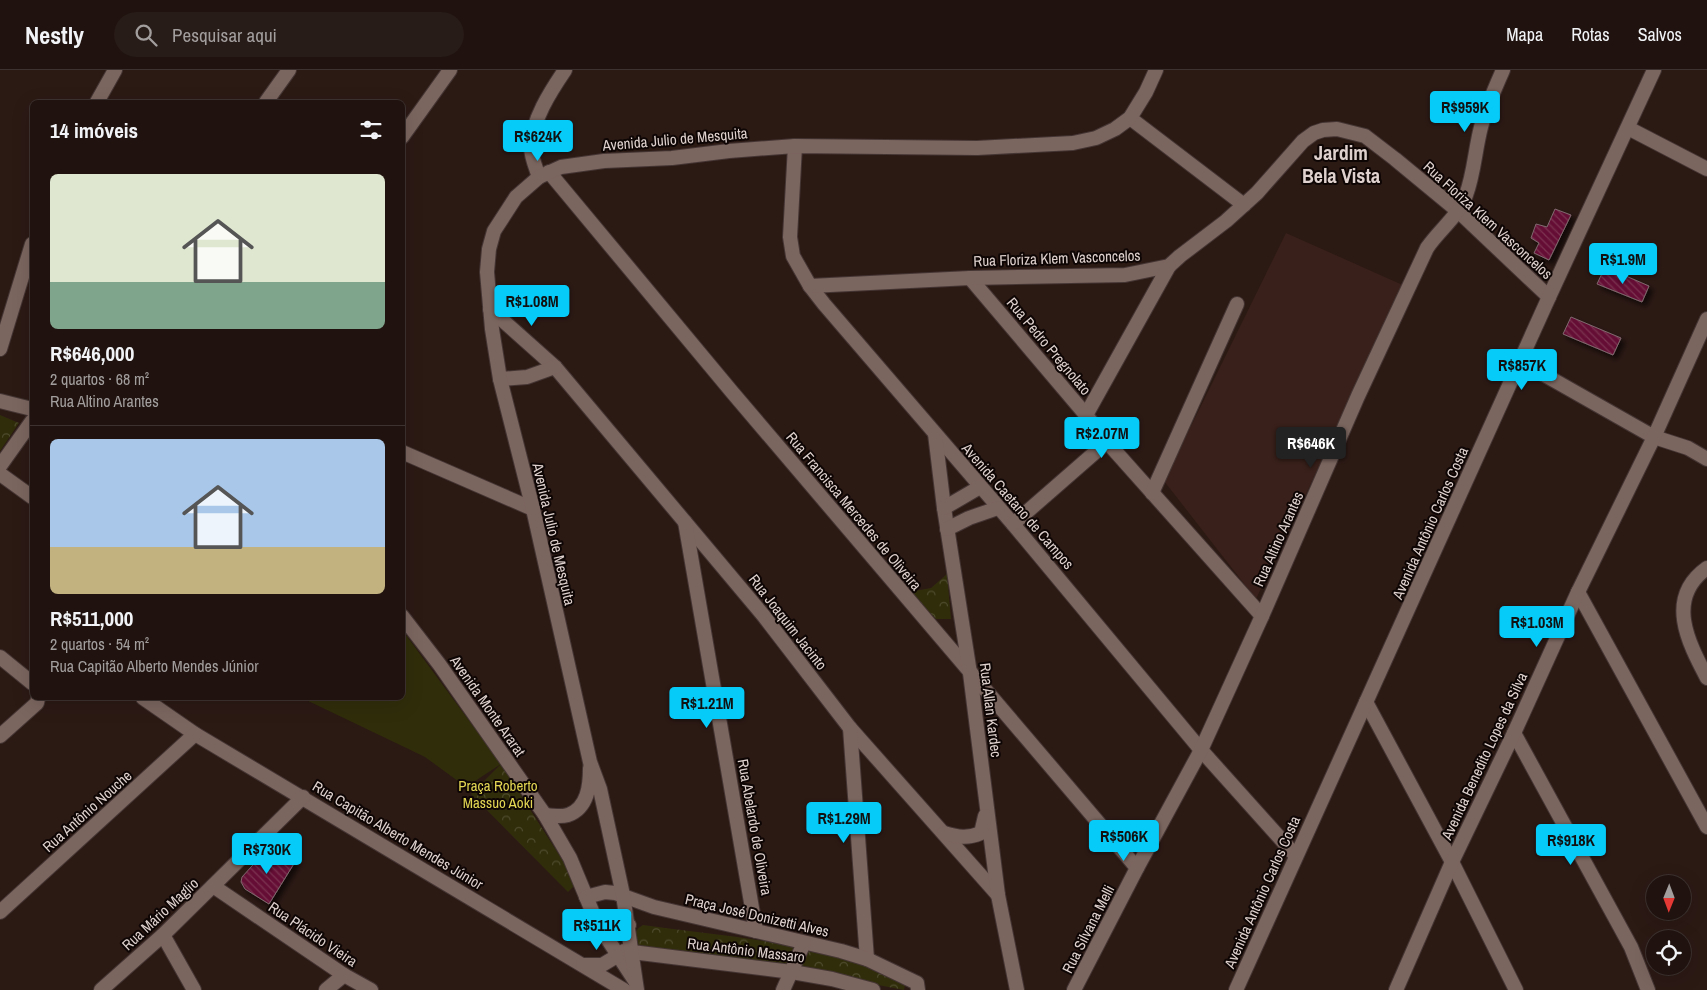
<!DOCTYPE html>
<html lang="pt">
<meta charset="utf-8">
<style>
body{margin:0;font-family:"Archivo Narrow",sans-serif;background:#281c18;color:#f1f3f6;height:100vh;display:flex;flex-direction:column;font-size:19px;white-space:nowrap}
*{box-sizing:border-box;margin:0}
p{font-size:16px;color:#a29e9e}
.icon{flex:none;width:28px;height:28px;fill:none;stroke:currentColor;stroke-width:2;stroke-linecap:round;stroke-linejoin:round}
.map{position:relative;flex:1;overflow:hidden}
.sheet{position:absolute;left:30px;top:30px;width:375px;height:600px;display:flex;flex-direction:column;background:#20130f;border-radius:8px;box-shadow:0 5px 20px #0002,0 0 0 1px #3d322f}
.sheet>*{flex:none}
.needle{width:32px;rotate:181deg}
.controls{position:absolute;left:1646px;top:805px;display:grid;gap:10px}
.controls a{display:grid;place-items:center;width:45px;height:45px;border-radius:50%;background:#20130f;box-shadow:0 5px 20px #0002,0 0 0 1px #3d322f;font-size:25px}
.price{position:absolute;translate:-50% -42px;padding:0 11px;border-radius:5px;background:#06cbf9;color:#111;font-size:16px;line-height:32px;filter:drop-shadow(0 1px 2px #0008)}
.price::after{content:'';position:absolute;left:50%;top:30px;width:15px;height:11px;margin-left:-8px;background:inherit;clip-path:polygon(0 0,100% 0,50% 100%)}
.price.selected{background:#222;color:#fff}
ul{padding:0;list-style:none}
li{display:grid;align-content:center;gap:10px;height:265px;padding:0 20px}
li+li{border-top:1px solid #3d322f}
li span{display:grid;place-items:center;height:155px;border-radius:8px;color:#555}
li>.icon{margin-inline-start:auto}
span .icon{width:90px;height:90px;fill:#fffc;stroke-width:1}
li b{font-size:21px}
h2{display:flex;justify-content:space-between;align-items:center;height:60px;padding:0 20px;font-size:21px}
header{display:flex;align-items:center;gap:30px;box-sizing:border-box;height:70px;padding:0 25px;background:#20130f;border-bottom:1px solid #3d322f}
header strong{font-size:24px}
nav{display:flex;gap:28px;margin-inline-start:auto;font-size:18px}
.search{width:350px;height:45px;background:#281c18;display:flex;align-items:center;gap:12px;box-sizing:border-box;padding:0 18px;border-radius:28px;color:#a29e9e;font-size:19px}
.map>svg:first-child{display:block}
.built{fill:#39201a}
.park{fill:url(#park-crowns)}
.garden{fill:#302d0b}
.building{fill:url(#building-back-hatch);stroke:#80696f;filter:url(#shadow)}
.lines{fill:none;stroke-linecap:round;stroke-linejoin:round}
.minor-casing{stroke:#443533;stroke-width:16}
.tertiary-casing{stroke:#443533;stroke-width:16}
.secondary-casing{stroke:#443533;stroke-width:16}
.minor{stroke:#7b655f;stroke-width:14}
.tertiary{stroke:#7b655f;stroke-width:14}
.secondary{stroke:#7b655f;stroke-width:14}
.labels{text-anchor:middle;dominant-baseline:central;stroke-width:4;stroke-linejoin:round;paint-order:stroke}
.street-label{font-size:15px;fill:#dfd2ce;stroke:#0e0605}
.park-label{font-size:15px;fill:#e3d653;stroke:#0e0605}
.district-label{font-size:20px;font-weight:bold;fill:#dfd2ce;stroke:#0e0605}
</style>
<header>
<strong>Nestly</strong>
<div class="search"><svg class="icon" aria-label="search" viewBox="0 0 24 24"><circle cx="10" cy="10" r="6"/><path d="M15 15l6 6"/></svg>Pesquisar aqui</div>
<nav><a>Mapa</a><a>Rotas</a><a>Salvos</a></nav>
</header>
<div class="map">
<svg width="1707" height="920" viewBox="0 0 1707 920">
<defs>
<pattern id="park-crowns" width="20" height="18" patternUnits="userSpaceOnUse" patternTransform="scale(1.25)"><rect width="20" height="18" fill="#302d0b"/><path d="M2 6a3 3 0 1 1 6 0M12 15a3 3 0 1 1 6 0" fill="none" stroke="#4e4b2d"/></pattern>
<pattern id="building-back-hatch" width="6" height="6" patternUnits="userSpaceOnUse" patternTransform="scale(1.25)"><rect width="6" height="6" fill="#651035"/><path d="M-1 5l2 2M0 0l6 6M5-1l2 2" fill="none" stroke="#7b3251"/></pattern>
<filter id="shadow"><feDropShadow dx="4" dy="4" stdDeviation="2.5" flood-color="#0009"/></filter>
</defs>
<rect width="100%" height="100%" fill="#2b1914"/>
<!-- built -->
<polygon class="built" points="1286,163 1405,216 1256,529 1164,411"/>
<!-- park -->
<g class="park">
<polygon points="0,345 19,353 0,381"/>
<polygon points="947,504 951,549 936,549 909,522 931,518"/>
<polygon points="501,694 577,813 568,822 471,724"/>
<path d="M643,855C717,865 793,871 864,893C878,898 892,908 905,915L904,920L800,900L640,880C633,871 632,861 643,855Z"/>
</g>
<!-- garden -->
<polygon class="garden" points="403,561 501,694 466,717 425,687 302,628 402,628"/>
<!-- building -->
<g class="building">
<polygon points="1555,139 1571,145 1549,190 1534,183 1539,173 1531,168 1536,154 1547,157"/>
<polygon points="1605,197 1649,216 1642,232 1597,214"/>
<polygon points="1571,247 1621,268 1613,285 1563,264"/>
<polygon points="270,776 295,792 269,834 245,819 241,812 242,807"/>
</g>
<g class="lines">
<!-- minor casing -->
<g class="minor-casing">
<g id="minor">
<polyline points="97,32 115,0"/>
<polyline points="1130,48 1244,135"/>
<polyline points="1628,58 1707,99"/>
<polyline points="402,67 450,0"/>
<polyline points="795,76 790,167 793,186 810,216 824,234 1013,454 1201,680 1296,786"/>
<polyline points="549,102 732,322 1137,798"/>
<path d="M539,107C536,98 531,87 531,77C532,50 550,22 565,0"/>
<polyline points="970,208 1086,345 1107,372 1262,546"/>
<polyline points="810,216 970,208 1125,205 1169,196 1180,186 1226,151 1257,123 1303,71 1314,63 1323,60 1337,59 1365,66 1395,89 1458,141 1549,227"/>
<polyline points="490,239 555,297 763,545 850,658 998,825"/>
<polyline points="0,279 32,174"/>
<polyline points="1520,291 1654,367 1688,378 1707,389"/>
<polyline points="500,309 527,307 555,297"/>
<polyline points="0,331 32,339"/>
<polyline points="1086,345 1169,196"/>
<polyline points="935,364 944,438 970,603 998,825 1017,920"/>
<polyline points="402,382 533,439"/>
<polyline points="0,404 32,427"/>
<polyline points="1152,423 1237,234"/>
<polyline points="944,438 980,417"/>
<polyline points="685,452 756,861"/>
<polyline points="1013,454 1107,372"/>
<polyline points="947,459 969,448 998,438"/>
<path d="M1707,498C1665,528 1688,572 1707,608"/>
<polyline points="1578,522 1707,757"/>
<polyline points="402,546 439,594 545,745 570,788 597,853 635,911"/>
<polyline points="0,587 32,613"/>
<polyline points="143,628 195,664 624,920"/>
<polyline points="1366,632 1452,792 1516,920"/>
<polyline points="850,658 867,889"/>
<polyline points="1514,663 1631,877 1648,920"/>
<polyline points="0,666 37,633 38,628"/>
<path d="M545,745C552,746 561,747 568,745C588,738 590,715 590,698"/>
<path d="M944,763C958,767 967,769 981,763L985,746"/>
<polyline points="213,816 344,905 371,920"/>
<polyline points="586,827 605,822 615,823 654,837 841,881 867,889 917,913 918,920"/>
<polyline points="0,842 195,664"/>
<polyline points="602,862 617,862 629,855"/>
<polyline points="163,865 194,920"/>
<polyline points="624,881 792,902 832,909 873,920"/>
<polyline points="583,895 602,895 617,886"/>
<polyline points="101,920 163,865 303,727"/>
<polyline points="326,920 344,905"/>
<polyline points="637,920 623,825 600,719 590,692 533,439 500,309 492,259 487,202 489,179 494,161 516,127 539,107 561,97 604,91 672,88 729,81 795,76 977,78 1073,73 1096,68 1115,59 1130,48 1146,22 1156,0"/>
<polyline points="783,920 804,873"/>
<path d="M1074,920L1137,798L1201,680L1262,546L1358,326L1427,178C1439,160 1459,146 1466,125C1474,104 1475,80 1481,57C1486,38 1495,18 1503,0"/>
<polyline points="1396,920 1452,792 1514,663 1578,522 1654,367 1707,249"/>
</g>
</g>
<!-- tertiary casing -->
<g class="tertiary-casing">
<g id="tertiary">
<polyline points="266,32 289,0"/>
<polyline points="0,396 32,351"/>
</g>
</g>
<!-- secondary casing -->
<g class="secondary-casing">
<polyline id="secondary" points="1236,920 1549,227 1654,0"/>
</g>
<!-- minor -->
<use href="#minor" class="minor"/>
<!-- tertiary -->
<use href="#tertiary" class="tertiary"/>
<!-- secondary -->
<use href="#secondary" class="secondary"/>
</g>
<g class="labels">
<!-- street labels -->
<g class="street-label">
<text transform="translate(675 69) rotate(-5)">Avenida Julio de Mesquita</text>
<text transform="translate(1488 150) rotate(42)">Rua Floriza Klem Vasconcelos</text>
<text transform="translate(1057 188) rotate(-2)">Rua Floriza Klem Vasconcelos</text>
<text transform="translate(1049 276) rotate(50)">Rua Pedro Pregnolato</text>
<text transform="translate(1018 436) rotate(49)">Avenida Caetano de Campos</text>
<text transform="translate(854 441) rotate(50)">Rua Francisca Mercedes de Oliveira</text>
<text transform="translate(1430 453) rotate(-66)">Avenida Antônio Carlos Costa</text>
<text transform="translate(554 464) rotate(77)">Avenida Julio de Mesquita</text>
<text transform="translate(1278 469) rotate(-66)">Rua Altino Arantes</text>
<text transform="translate(788 552) rotate(52)">Rua Joaquim Jacinto</text>
<text transform="translate(488 636) rotate(55)">Avenida Monte Ararat</text>
<text transform="translate(991 640) rotate(83)">Rua Allan Kardec</text>
<text transform="translate(1484 686) rotate(-65)">Avenida Benedito Lopes da Silva</text>
<text transform="translate(87 741) rotate(-42)">Rua Antônio Nouche</text>
<text transform="translate(755 757) rotate(80)">Rua Abelardo de Oliveira</text>
<text transform="translate(398 765) rotate(31)">Rua Capitão Alberto Mendes Júnior</text>
<text transform="translate(1262 822) rotate(-66)">Avenida Antônio Carlos Costa</text>
<text transform="translate(160 844) rotate(-43)">Rua Mário Maglio</text>
<text transform="translate(757 845) rotate(13)">Praça José Donizetti Alves</text>
<text transform="translate(1088 859) rotate(-63)">Rua Silvana Melli</text>
<text transform="translate(313 864) rotate(34)">Rua Plácido Vieira</text>
<text transform="translate(746 880) rotate(7)">Rua Antônio Massaro</text>
</g>
<!-- park labels -->
<g class="park-label">
<text x="498" y="715">Praça Roberto<tspan x="498" dy="17">Massuo Aoki</tspan></text>
</g>
<!-- district labels -->
<g class="district-label">
<text x="1341" y="82">Jardim<tspan x="1341" dy="23">Bela Vista</tspan></text>
</g>
</g>
</svg>
<div class="controls">
<a><svg class="needle" viewBox="-14 -14 28 28"><path d="M0-13l5 13h-10z" fill="#e53935"/><path d="M0 13l5-13h-10z" fill="#a29e9e"/></svg></a>
<a><svg class="icon" aria-label="locate" viewBox="0 0 24 24"><circle cx="12" cy="12" r="6"/><path d="M12 2v4M12 18v4M2 12h4M18 12h4"/></svg></a>
</div>
<b class="price" style="left:1465px;top:63px">R$959K</b>
<b class="price" style="left:538px;top:92px">R$624K</b>
<b class="price" style="left:1623px;top:215px">R$1.9M</b>
<b class="price" style="left:532px;top:257px">R$1.08M</b>
<b class="price" style="left:1522px;top:321px">R$857K</b>
<b class="price" style="left:1102px;top:389px">R$2.07M</b>
<b class="price selected" style="left:1311px;top:399px">R$646K</b>
<b class="price" style="left:1537px;top:578px">R$1.03M</b>
<b class="price" style="left:707px;top:659px">R$1.21M</b>
<b class="price" style="left:844px;top:774px">R$1.29M</b>
<b class="price" style="left:1124px;top:792px">R$506K</b>
<b class="price" style="left:1571px;top:796px">R$918K</b>
<b class="price" style="left:267px;top:805px">R$730K</b>
<b class="price" style="left:597px;top:881px">R$511K</b>
<section class="sheet">
<h2>14 imóveis<svg class="icon" aria-label="filters" viewBox="0 0 24 24"><path d="M4 7h16M4 17h16"/><circle cx="9" cy="7" r="2"/><circle cx="15" cy="17" r="2"/></svg></h2>
<ul>
<li><span style="background:linear-gradient(#dfe7d0 70%,#7fa58c 0)"><svg class="icon" aria-label="home" viewBox="0 0 24 24"><path d="M3 11l9-7 9 7M6 9v11h12V9"/></svg></span><div><b>R$646,000</b><p>2 quartos · 68 m²</p><p>Rua Altino Arantes</p></div></li>
<li><span style="background:linear-gradient(#a9c7e8 70%,#c2b280 0)"><svg class="icon" aria-label="home" viewBox="0 0 24 24"><path d="M3 11l9-7 9 7M6 9v11h12V9"/></svg></span><div><b>R$511,000</b><p>2 quartos · 54 m²</p><p>Rua Capitão Alberto Mendes Júnior</p></div></li>
</ul>
</section>
</div>
